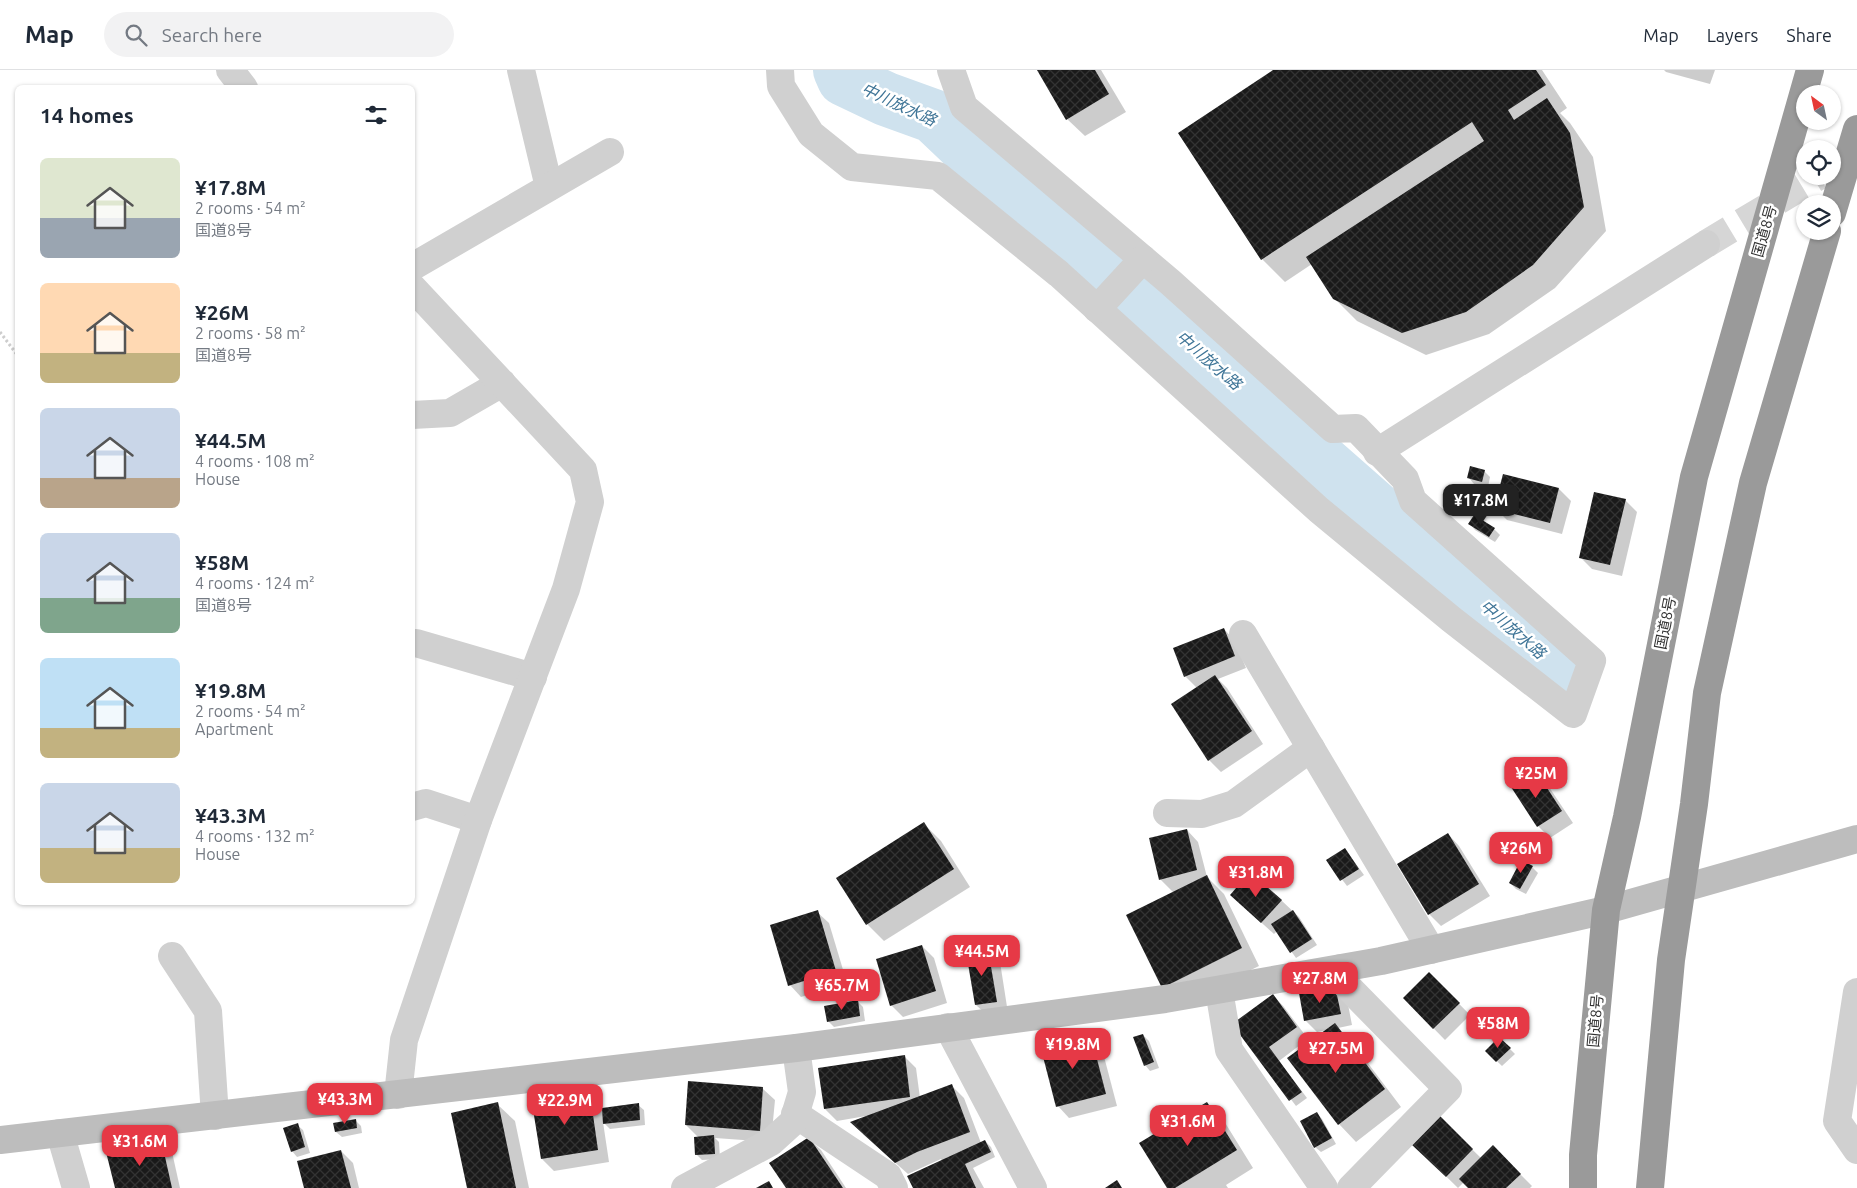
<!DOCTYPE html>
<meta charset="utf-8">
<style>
body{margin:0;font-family:Ubuntu,"Noto Sans JP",sans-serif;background:#f2f2f3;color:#1f2937;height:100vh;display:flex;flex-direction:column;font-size:19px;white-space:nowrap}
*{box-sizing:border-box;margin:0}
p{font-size:16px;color:#747a83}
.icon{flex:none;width:28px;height:28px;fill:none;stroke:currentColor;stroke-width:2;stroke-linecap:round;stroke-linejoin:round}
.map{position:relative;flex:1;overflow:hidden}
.side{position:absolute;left:15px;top:15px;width:400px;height:820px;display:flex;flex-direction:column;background:#fff;border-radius:8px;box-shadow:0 1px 4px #0004}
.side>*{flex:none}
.needle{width:32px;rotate:327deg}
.buttons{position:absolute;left:1796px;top:15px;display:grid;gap:10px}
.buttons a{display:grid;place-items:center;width:45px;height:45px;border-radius:50%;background:#fff;box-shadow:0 1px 4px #0004;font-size:25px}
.price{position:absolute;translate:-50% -42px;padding:0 11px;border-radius:10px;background:#e63946;color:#fff;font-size:16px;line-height:32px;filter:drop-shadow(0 1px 2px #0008)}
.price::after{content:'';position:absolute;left:50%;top:30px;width:15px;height:11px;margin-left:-8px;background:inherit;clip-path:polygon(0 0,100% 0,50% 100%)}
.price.active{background:#222;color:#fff}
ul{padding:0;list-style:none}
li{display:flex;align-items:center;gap:15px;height:125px;padding:0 25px}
li span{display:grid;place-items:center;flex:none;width:140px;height:100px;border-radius:8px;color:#555}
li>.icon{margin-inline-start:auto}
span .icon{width:60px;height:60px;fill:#fffc;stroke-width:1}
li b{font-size:21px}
h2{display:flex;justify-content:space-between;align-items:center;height:60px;padding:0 25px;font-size:21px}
header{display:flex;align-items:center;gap:30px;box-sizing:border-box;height:70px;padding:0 25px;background:#fff;border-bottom:1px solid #e0e1e3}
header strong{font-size:24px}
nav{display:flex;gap:28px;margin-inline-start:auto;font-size:18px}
.search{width:350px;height:45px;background:#f2f2f3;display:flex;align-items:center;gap:12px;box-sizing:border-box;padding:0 18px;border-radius:28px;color:#747a83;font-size:19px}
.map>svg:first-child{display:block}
.shadow{fill:#0003}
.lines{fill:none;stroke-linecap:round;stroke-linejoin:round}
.river{stroke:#cfe2ee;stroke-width:54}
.building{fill:url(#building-cross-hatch)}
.street-tunnel{stroke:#d6d6d6;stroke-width:28;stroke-dasharray:28 14;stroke-linecap:butt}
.path{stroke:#cdcdcd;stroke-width:3;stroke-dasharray:2.5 2.5;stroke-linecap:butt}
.street{stroke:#d0d0d0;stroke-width:28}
.secondary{stroke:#bdbdbd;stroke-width:28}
.highway{stroke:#9a9a9a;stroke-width:28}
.labels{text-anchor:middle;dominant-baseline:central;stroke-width:5;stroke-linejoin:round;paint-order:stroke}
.street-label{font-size:15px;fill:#333;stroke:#fff}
.water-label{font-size:16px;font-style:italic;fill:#3f7597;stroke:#fff}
</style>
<header>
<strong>Map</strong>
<div class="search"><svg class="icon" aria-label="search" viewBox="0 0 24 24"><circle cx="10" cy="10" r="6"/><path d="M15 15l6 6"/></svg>Search here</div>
<nav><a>Map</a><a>Layers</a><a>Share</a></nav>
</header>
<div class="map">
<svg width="1857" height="1118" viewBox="0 0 1857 1118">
<defs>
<pattern id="building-cross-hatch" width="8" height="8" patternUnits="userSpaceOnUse" patternTransform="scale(1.25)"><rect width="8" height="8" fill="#1a1a1a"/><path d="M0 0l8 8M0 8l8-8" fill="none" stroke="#333"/></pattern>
</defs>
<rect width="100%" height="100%" fill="#fff"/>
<!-- shadow -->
<g class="shadow">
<polygon points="1038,0 1101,0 1126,42 1085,66 1067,49"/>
<polygon points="1276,0 1542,0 1567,38 1560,43 1570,53 1593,87 1606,161 1555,218 1489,264 1426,285 1357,251 1334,228 1312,194 1285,212 1262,189"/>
<polygon points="1664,0 1715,0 1710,14 1666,2"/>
<polygon points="1484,401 1490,407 1488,417 1474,414 1469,408"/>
<polygon points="1503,405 1559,419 1571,431 1562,464 1507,450 1495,438"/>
<polygon points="1625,430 1637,442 1622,506 1592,499 1580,487"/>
<polygon points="1475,447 1494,459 1500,465 1495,472 1475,460 1470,454"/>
<polygon points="1224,559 1235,571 1246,598 1218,609 1227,618 1263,674 1221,702 1209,690 1197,618 1185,606"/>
<polygon points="1536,702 1547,714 1573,753 1550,768 1538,756 1513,717"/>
<polygon points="924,754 941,771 970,817 884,871 867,854"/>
<polygon points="1187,760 1198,772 1207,807 1224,824 1259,896 1180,935 1163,917 1174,823 1160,809"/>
<polygon points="1448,764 1459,776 1490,826 1441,856 1429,844"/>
<polygon points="1345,779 1364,805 1347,816 1328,791"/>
<polygon points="1532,797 1538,803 1526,824 1516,819 1510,813"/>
<polygon points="1231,825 1281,830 1299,847 1317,875 1296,888 1277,861 1274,864"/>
<polygon points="817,842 829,853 847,913 801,927 790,915"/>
<polygon points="922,876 934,888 947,933 903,947 891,935"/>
<polygon points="988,880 1000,892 1008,943 988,946 976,935"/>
<polygon points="1429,903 1470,945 1445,970 1404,928"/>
<polygon points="1335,918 1347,929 1352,955 1338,958 1352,972 1401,1037 1356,1072 1339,1054 1327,960 1317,962 1305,950"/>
<polygon points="1273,925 1284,937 1308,969 1279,991 1307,1028 1296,1036 1234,954"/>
<polygon points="857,931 863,937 865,951 834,957 828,951"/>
<polygon points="1090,964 1101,975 1117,1036 1069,1048 1058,1036"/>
<polygon points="1143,965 1149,971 1159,998 1150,1001 1145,995"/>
<polygon points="1499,968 1515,984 1502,996 1486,981"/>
<polygon points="904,986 916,998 920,1028 952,1016 964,1028 981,1073 985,1071 991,1077 995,1087 973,1098 984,1118 914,1118 942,1091 941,1089 908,1104 863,1064 866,1046 837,1051 825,1039 820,999"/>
<polygon points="763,1019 775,1030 771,1072 715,1068 719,1072 720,1089 702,1090 696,1084 699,1068 686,1055"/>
<polygon points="589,1025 601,1039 638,1035 644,1040 645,1055 610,1059 603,1052 609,1092 554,1101 542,1089"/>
<polygon points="1207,1033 1224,1051 1253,1098 1226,1115 1228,1118 1168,1118"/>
<polygon points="497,1034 515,1051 529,1118 468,1118"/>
<polygon points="1317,1043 1322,1049 1336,1074 1321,1082 1315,1077"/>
<polygon points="1439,1047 1481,1088 1493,1077 1532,1116 1530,1118 1470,1118 1464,1112 1458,1118 1413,1074"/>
<polygon points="355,1050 361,1056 362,1063 342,1067 336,1062"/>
<polygon points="297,1055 303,1060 310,1083 297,1087 292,1081"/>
<polygon points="809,1069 821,1080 846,1118 787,1118"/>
<polygon points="160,1070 172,1082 180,1118 116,1118"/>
<polygon points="341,1081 353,1093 359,1118 305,1118"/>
</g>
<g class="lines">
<!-- river -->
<polyline class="river" points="840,0 844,9 886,29 933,46 973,84 1565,605"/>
</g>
<!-- building -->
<g class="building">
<polygon points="1037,0 1095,0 1109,24 1066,50"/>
<polygon points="1273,0 1536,0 1546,15 1508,40 1514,50 1547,28 1570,63 1584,137 1533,195 1466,242 1402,263 1333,229 1306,187 1484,71 1472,52 1261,190 1178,63"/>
<polygon points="1470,396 1485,400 1482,412 1467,408"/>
<polygon points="1503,404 1559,418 1550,453 1494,439"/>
<polygon points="1594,422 1626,429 1610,495 1579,488"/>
<polygon points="1474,445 1495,458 1489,467 1468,454"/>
<polygon points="1224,558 1235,586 1184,607 1173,578"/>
<polygon points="1215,605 1252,661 1208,691 1171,634"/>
<polygon points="1536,701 1562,741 1537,757 1511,717"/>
<polygon points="924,752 954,799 866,855 836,808"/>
<polygon points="1187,759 1197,800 1159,810 1149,768"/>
<polygon points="1448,763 1479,814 1428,845 1397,794"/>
<polygon points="1345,778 1359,799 1340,811 1326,790"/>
<polygon points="1521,790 1533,796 1520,819 1509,813"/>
<polygon points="1250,802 1282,830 1261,853 1230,825"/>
<polygon points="1207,805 1242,878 1162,918 1126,845"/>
<polygon points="818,840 836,901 788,916 770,855"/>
<polygon points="1293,840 1312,869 1290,883 1271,854"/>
<polygon points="922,875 936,921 890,936 876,889"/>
<polygon points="988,879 997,932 975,935 966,882"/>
<polygon points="1429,902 1460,933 1433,959 1403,928"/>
<polygon points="1335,916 1341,944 1304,951 1299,923"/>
<polygon points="1273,924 1297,957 1269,977 1302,1022 1289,1031 1232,954"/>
<polygon points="858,930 860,946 827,952 824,936"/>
<polygon points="1335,953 1385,1019 1338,1055 1287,988"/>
<polygon points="1090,962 1106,1024 1056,1037 1040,975"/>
<polygon points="1143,964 1154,992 1144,996 1133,967"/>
<polygon points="1499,967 1511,978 1496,992 1485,981"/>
<polygon points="905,985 910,1027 824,1039 818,998"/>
<polygon points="688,1011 763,1017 760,1061 685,1055"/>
<polygon points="952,1014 970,1062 917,1082 895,1093 850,1052"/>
<polygon points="590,1024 598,1080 541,1089 532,1033"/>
<polygon points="498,1032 516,1118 467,1118 451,1043"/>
<polygon points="1207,1032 1237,1080 1175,1118 1167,1118 1139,1073"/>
<polygon points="639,1033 640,1050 603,1054 602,1038"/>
<polygon points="1317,1042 1332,1068 1314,1078 1300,1051"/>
<polygon points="1439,1045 1473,1079 1446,1107 1411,1074"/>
<polygon points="356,1049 357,1058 335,1062 333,1053"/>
<polygon points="298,1053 305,1077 291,1082 283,1058"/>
<polygon points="714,1065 715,1084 695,1085 694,1067"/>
<polygon points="809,1067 843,1118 786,1118 769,1093"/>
<polygon points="161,1069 172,1118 115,1118 106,1082"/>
<polygon points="985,1070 991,1082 965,1094 976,1118 913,1118 907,1106"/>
<polygon points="1493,1075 1521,1104 1506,1118 1468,1118 1459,1109"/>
<polygon points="341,1080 351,1118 304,1118 297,1091"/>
<polygon points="1117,1110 1122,1118 1105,1118"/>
<polygon points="769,1111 773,1118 756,1118"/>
</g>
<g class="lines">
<!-- street-tunnel -->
<polyline class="street-tunnel" points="1706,174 1819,106"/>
<!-- path -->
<polyline class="path" points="0,262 18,286"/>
<!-- street -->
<g class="street">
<polyline points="230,0 244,18"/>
<polyline points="521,0 549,117"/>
<polyline points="780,0 781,16 811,64 852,97 938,106 1059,204 1319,440 1451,549 1573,644 1592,591 1413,431 1405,409 1356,358 1333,359 1170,212 964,37 951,0"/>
<polyline points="412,197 610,82"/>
<polyline points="1097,239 1143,189"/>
<polyline points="412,345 450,343 502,313"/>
<polyline points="1377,382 1706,174"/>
<polyline points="1243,564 1431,880"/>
<polyline points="416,573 533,607"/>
<polyline points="412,737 426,733 478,750"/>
<polyline points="1167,743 1202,744 1234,734 1311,678"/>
<polyline points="172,886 208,941 215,1046"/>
<polyline points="1341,898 1347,916 1448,1019 1351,1118"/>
<polyline points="1219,920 1229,980 1324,1118"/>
<polyline points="1857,922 1837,1051 1857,1080"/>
<polyline points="948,957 1033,1118"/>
<polyline points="398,1025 404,970 478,750 566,519 590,432 583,400 412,217"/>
<polyline points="795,1044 888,1106 894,1118"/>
<polyline points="60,1063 76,1118"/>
<polyline points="685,1118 771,1072 793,1052 802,1022 796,978"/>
</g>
<!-- secondary -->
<polyline class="secondary" points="0,1070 796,978 1165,929 1381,891 1558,851 1606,840 1857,769"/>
<!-- highway -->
<g class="highway">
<polyline points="1832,143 1857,59"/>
<polyline points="1583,1118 1583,1085 1606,840 1627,747 1694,407 1810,0"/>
<polyline points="1650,1118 1671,890 1694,734 1707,623 1753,413 1827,161"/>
</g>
</g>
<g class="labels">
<!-- street labels -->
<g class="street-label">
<text transform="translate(1764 161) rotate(-74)">国道8号</text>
<text transform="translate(1665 553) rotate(-79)">国道8号</text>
<text transform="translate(1595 951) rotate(-85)">国道8号</text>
</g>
<!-- water labels -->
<g class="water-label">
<text transform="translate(899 34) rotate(25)">中川放水路</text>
<text transform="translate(1209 290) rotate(41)">中川放水路</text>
<text transform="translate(1513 559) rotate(41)">中川放水路</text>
</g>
</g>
</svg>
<div class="buttons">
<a><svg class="needle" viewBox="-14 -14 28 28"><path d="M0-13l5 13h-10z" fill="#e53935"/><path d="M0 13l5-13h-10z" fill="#747a83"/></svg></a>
<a><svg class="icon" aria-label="locate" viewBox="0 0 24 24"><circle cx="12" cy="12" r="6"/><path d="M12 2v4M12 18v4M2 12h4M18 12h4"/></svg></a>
<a><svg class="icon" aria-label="layers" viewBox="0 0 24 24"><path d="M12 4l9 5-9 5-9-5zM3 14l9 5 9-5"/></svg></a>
</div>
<b class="price active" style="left:1481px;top:456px">¥17.8M</b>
<b class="price" style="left:1536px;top:729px">¥25M</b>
<b class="price" style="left:1521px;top:804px">¥26M</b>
<b class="price" style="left:1256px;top:828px">¥31.8M</b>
<b class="price" style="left:982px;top:907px">¥44.5M</b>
<b class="price" style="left:1320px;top:934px">¥27.8M</b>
<b class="price" style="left:842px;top:941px">¥65.7M</b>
<b class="price" style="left:1498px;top:979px">¥58M</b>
<b class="price" style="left:1073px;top:1000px">¥19.8M</b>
<b class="price" style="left:1336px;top:1004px">¥27.5M</b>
<b class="price" style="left:345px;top:1055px">¥43.3M</b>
<b class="price" style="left:565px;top:1056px">¥22.9M</b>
<b class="price" style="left:1188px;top:1077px">¥31.6M</b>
<b class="price" style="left:140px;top:1097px">¥31.6M</b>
<section class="side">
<h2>14 homes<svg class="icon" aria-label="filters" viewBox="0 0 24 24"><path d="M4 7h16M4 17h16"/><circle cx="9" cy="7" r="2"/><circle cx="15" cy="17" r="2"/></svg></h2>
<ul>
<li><span style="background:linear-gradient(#dfe7d0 60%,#9aa5b1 0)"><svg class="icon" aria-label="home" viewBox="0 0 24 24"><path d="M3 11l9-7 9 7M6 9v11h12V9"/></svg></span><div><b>¥17.8M</b><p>2 rooms · 54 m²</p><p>国道8号</p></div></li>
<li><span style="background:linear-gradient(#ffd9b3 70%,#c2b280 0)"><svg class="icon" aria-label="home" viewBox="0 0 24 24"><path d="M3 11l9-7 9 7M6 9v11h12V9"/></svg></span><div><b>¥26M</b><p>2 rooms · 58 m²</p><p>国道8号</p></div></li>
<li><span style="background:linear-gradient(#c9d6e8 70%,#b9a48a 0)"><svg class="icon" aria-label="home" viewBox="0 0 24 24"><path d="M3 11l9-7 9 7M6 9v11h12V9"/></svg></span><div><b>¥44.5M</b><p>4 rooms · 108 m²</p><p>House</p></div></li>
<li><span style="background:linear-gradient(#c9d6e8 65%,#7fa58c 0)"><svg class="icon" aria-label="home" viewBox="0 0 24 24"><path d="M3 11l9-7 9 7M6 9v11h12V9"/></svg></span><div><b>¥58M</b><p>4 rooms · 124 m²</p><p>国道8号</p></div></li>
<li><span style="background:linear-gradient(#bfe0f5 70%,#c2b280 0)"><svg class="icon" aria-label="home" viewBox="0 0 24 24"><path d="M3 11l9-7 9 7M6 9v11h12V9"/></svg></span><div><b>¥19.8M</b><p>2 rooms · 54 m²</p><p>Apartment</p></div></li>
<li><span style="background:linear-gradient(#c9d6e8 65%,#c2b280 0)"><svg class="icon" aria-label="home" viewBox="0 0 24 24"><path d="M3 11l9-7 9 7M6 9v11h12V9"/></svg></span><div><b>¥43.3M</b><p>4 rooms · 132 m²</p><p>House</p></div></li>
</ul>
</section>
</div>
